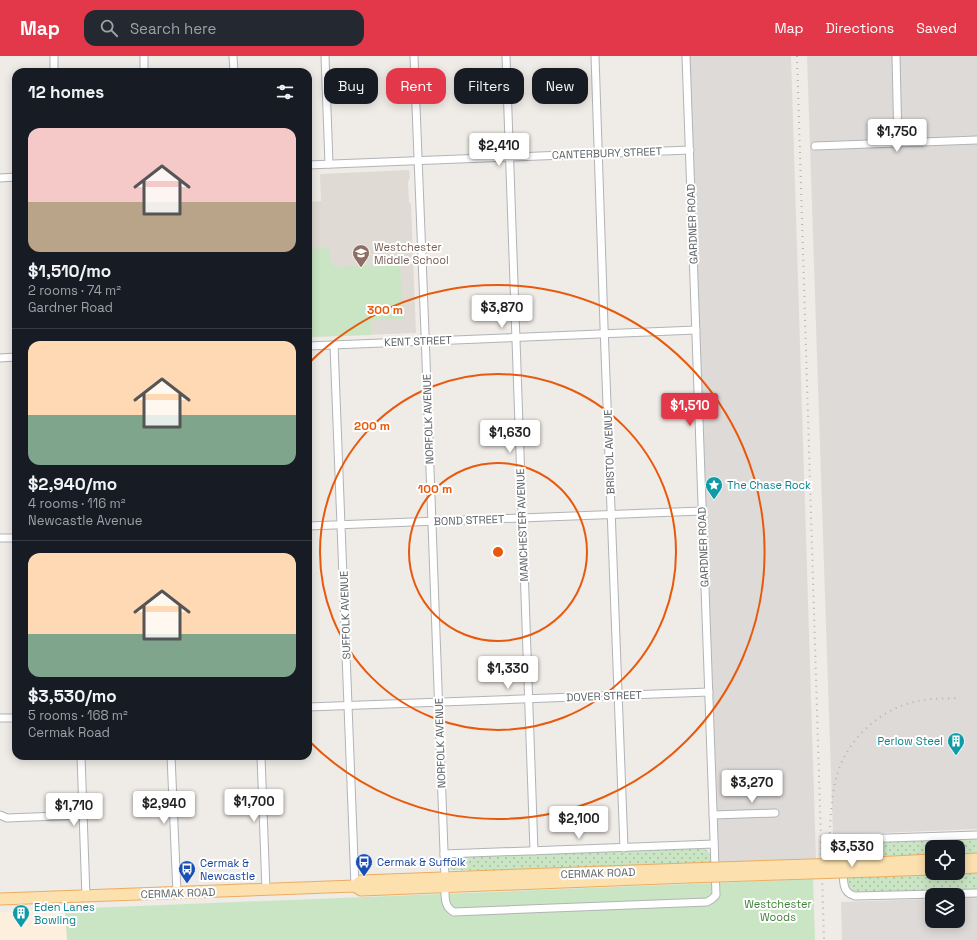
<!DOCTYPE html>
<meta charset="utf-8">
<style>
body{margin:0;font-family:"Space Grotesk",sans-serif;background:#242831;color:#f1f3f6;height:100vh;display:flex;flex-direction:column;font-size:15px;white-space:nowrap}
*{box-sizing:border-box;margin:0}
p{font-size:13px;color:#9ea1a6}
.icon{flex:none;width:22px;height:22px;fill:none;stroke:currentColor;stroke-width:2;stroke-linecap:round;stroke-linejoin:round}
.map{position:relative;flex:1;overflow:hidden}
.sheet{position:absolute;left:12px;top:12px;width:300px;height:692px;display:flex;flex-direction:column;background:#171b24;border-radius:12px;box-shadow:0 2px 10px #0003}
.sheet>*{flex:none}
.banner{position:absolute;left:324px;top:12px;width:380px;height:36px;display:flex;gap:8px}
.tools{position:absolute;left:925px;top:784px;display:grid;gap:8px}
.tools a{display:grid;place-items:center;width:40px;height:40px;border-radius:8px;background:#171b24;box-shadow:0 2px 10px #0003;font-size:20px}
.price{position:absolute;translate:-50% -34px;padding:0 9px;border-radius:4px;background:#fff;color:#222;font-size:13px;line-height:26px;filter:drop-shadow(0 1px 2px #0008)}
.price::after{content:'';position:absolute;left:50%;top:24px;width:12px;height:9px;margin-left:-6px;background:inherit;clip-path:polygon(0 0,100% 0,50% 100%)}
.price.on{background:#e2384a;color:#fff}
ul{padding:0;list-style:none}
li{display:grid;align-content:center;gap:8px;height:212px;padding:0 16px}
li+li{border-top:1px solid #363941}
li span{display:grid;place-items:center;height:124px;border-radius:12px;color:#555}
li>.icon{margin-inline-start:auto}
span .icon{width:72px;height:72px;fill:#fffc;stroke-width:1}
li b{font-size:17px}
h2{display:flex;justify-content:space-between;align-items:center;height:48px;padding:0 16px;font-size:17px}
.chip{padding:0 14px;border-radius:12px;background:#171b24;box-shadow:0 2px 10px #0003;font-size:14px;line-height:36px}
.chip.on{background:#e2384a;color:#fff}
header{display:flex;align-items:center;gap:24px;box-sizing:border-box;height:56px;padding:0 20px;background:#e2384a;color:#fff}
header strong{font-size:19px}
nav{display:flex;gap:22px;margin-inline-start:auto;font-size:14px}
.search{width:280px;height:36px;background:#242831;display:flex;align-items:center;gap:10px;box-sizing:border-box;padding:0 14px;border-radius:12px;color:#9ea1a6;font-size:15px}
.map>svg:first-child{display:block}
.commercial{fill:#fdefdd}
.industrial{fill:#dedad8}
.education{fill:#dfdbd4}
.grass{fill:url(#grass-dots)}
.park{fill:#c9e5c3}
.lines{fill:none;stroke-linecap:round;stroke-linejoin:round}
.minor-casing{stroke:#b1b4b7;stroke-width:9}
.primary-casing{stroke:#ecac62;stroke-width:13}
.minor{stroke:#fff;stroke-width:7}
.primary{stroke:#fce1ae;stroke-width:11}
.rail{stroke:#b2b3b3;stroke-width:2;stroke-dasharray:1 5;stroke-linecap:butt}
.primary-bridge-casing{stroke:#ecac62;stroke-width:13;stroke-linecap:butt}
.primary-bridge{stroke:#fce1ae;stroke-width:11}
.ring{fill:none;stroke:#e8590c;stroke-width:2}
.labels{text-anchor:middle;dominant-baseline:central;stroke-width:4;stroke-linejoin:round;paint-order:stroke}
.street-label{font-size:11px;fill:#5d6265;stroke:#fff}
.education-label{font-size:11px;fill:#785e54;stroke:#fff;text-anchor:start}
.culture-label{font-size:11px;fill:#0d838f;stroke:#fff;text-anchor:start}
.transit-label{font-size:11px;fill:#164399;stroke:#fff;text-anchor:start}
.park-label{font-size:11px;fill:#428238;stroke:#fff}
.centre{fill:#e8590c;stroke:#fff;stroke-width:2}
.ring-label{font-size:12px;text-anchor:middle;font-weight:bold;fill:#e8590c;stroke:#fff;stroke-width:4;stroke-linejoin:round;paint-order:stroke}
</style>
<header>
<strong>Map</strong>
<div class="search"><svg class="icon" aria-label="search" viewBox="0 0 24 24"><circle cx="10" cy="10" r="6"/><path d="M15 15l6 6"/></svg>Search here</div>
<nav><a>Map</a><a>Directions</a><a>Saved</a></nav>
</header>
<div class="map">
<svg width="977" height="884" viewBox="0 0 977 884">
<defs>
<pattern id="grass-dots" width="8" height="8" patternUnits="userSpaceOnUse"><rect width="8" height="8" fill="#c9e5c3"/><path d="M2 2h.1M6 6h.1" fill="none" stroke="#a6bda2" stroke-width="1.8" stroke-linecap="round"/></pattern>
</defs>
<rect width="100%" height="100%" fill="#efebe6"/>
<!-- commercial -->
<polygon class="commercial" points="65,853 67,884 0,884 0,856"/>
<!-- industrial -->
<g class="industrial">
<polygon points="690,0 791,0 816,803 719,807"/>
<polygon points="807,0 977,0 977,773 833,779"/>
<polygon points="977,841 977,884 842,884 841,846 932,843 932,865 958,865 958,842"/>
</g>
<!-- education -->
<polygon class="education" points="409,114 410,122 408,126 409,146 411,148 416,277 308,281 308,146 321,145 320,118"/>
<!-- grass -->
<g class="grass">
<path d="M977,782V798L958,799V791H932V800L845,803C846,793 847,788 858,786Z"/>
<path d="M702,792C710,794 711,800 711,808L496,815L451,814C446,808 451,803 458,801Z"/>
<polygon points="977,817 977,833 855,837 848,831 846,822"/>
</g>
<!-- park -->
<g class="park">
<polygon points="326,192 330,195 331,207 335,211 399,208 400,209 403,263 371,264 371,279 308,281 308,193"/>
<polygon points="813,823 815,884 67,884 65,853"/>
</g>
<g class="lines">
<!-- minor casing -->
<g class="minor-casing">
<g id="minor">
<polyline points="54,0 54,16"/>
<polyline points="144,0 144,16"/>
<polyline points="233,0 234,16"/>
<polyline points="325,0 329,108"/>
<polyline points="414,0 425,277 445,823"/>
<polyline points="506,0 534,795"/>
<polyline points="595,0 604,270 624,792"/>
<polyline points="896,0 898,87"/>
<polyline points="815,90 977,84"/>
<polyline points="308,109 690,94"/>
<polyline points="0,122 16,121"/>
<polyline points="334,289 355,830"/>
<polyline points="308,290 696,274"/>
<polyline points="0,302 16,301"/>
<polyline points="308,470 702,455"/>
<polyline points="0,482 16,482"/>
<polyline points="308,651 709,636"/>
<polyline points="0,662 16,662"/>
<polyline points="81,700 86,841"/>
<polyline points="171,700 177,837"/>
<polyline points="261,700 266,834"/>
<polyline points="0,759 7,762 84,759"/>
<polyline points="713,759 775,757"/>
<path d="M977,779L859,783C841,785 842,793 843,808C843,815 843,822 844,828C845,835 848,838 855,840L977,837"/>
<polyline points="444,798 714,788"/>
<path d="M445,831C445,841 444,851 454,856L707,846L712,843L716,839L686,0"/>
</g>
</g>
<!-- primary casing -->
<g class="primary-casing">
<g id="primary">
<polyline points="958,804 977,803"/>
<polyline points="874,807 932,804"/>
<polyline points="958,812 977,811"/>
<polyline points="874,815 932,813"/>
<polyline points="355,830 361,825 688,813"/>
<polyline points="0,843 355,830 361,834 688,821"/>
</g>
</g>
<!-- minor -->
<use href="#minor" class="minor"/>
<!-- primary -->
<use href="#primary" class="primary"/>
<!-- rail -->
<g class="rail">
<polyline points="797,0 824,884"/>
<path d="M829,801C830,776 830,743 837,719C847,684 879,654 914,646C928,642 942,643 957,642"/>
</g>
<!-- primary-bridge casing -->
<g class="primary-bridge-casing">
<g id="primary-bridge">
<polyline points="688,813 874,807"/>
<polyline points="688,821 874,815"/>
</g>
</g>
<!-- primary-bridge -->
<use href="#primary-bridge" class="primary-bridge"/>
</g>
<!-- distance rings -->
<g class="ring">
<circle cx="498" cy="496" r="89"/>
<circle cx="498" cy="496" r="178"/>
<path d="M309 307A267 267 0 1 1 309 685"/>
</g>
<!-- icons -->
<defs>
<g id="school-pin" transform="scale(0.9)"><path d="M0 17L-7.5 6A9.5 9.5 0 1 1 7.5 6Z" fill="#8d6e63" stroke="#fff"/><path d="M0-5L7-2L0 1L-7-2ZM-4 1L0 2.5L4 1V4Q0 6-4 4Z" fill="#fff"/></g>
<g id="sight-pin" transform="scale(0.9)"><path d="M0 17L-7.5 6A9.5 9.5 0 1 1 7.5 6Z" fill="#0f9aa8" stroke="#fff"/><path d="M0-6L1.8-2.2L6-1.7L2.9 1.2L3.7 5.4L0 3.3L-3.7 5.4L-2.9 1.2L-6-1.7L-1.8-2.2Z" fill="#fff"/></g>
<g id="building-pin" transform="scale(0.9)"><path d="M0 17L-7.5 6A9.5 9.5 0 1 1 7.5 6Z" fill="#0f9aa8" stroke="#fff"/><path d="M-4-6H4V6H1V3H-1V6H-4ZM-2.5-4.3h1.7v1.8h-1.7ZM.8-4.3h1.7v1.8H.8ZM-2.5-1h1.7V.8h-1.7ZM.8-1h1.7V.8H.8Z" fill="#fff"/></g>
<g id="bus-pin" transform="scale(0.9)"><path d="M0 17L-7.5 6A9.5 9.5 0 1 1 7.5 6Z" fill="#1a4fb4" stroke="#fff"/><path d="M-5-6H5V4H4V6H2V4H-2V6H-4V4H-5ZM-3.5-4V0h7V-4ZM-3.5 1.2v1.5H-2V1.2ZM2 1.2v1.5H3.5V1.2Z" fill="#fff"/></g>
</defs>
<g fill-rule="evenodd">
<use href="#school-pin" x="361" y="197"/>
<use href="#sight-pin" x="714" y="429"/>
<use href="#building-pin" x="956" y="685"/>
<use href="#bus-pin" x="364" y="806"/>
<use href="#bus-pin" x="187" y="813"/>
<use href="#building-pin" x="21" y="857"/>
</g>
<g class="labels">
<!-- street labels -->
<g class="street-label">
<text transform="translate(607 97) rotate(-2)">CANTERBURY STREET</text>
<text transform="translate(692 168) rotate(-92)">GARDNER ROAD</text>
<text transform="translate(418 285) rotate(-2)">KENT STREET</text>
<text transform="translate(428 363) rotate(-92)">NORFOLK AVENUE</text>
<text transform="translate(609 396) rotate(-92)">BRISTOL AVENUE</text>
<text transform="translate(469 464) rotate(-2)">BOND STREET</text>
<text transform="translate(522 469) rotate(-92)">MANCHESTER AVENUE</text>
<text transform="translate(703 491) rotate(-92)">GARDNER ROAD</text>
<text transform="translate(345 559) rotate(-92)">SUFFOLK AVENUE</text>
<text transform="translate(604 640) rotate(-2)">DOVER STREET</text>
<text transform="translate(440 687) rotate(-92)">NORFOLK AVENUE</text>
<text transform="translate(598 817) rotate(-2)">CERMAK ROAD</text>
<text transform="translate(178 837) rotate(-2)">CERMAK ROAD</text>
</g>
<!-- education labels -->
<g class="education-label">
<text x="374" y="191">Westchester<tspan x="374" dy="13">Middle School</tspan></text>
</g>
<!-- culture labels -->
<g class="culture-label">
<text x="727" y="429">The Chase Rock</text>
<text x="943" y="685" text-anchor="end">Perlow Steel</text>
<text x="34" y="851">Eden Lanes<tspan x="34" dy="13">Bowling</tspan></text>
</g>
<!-- transit labels -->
<g class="transit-label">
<text x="377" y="806">Cermak &amp; Suffolk</text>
<text x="200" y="807">Cermak &amp;<tspan x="200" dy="13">Newcastle</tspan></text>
</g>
<!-- park labels -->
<g class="park-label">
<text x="778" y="848">Westchester<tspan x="778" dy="13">Woods</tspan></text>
</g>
</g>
<circle cx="498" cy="496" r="6" class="centre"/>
<g class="ring-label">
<text x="385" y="258">300 m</text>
<text x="372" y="374">200 m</text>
<text x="435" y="437">100 m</text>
</g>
</svg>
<div class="tools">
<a><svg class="icon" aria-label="locate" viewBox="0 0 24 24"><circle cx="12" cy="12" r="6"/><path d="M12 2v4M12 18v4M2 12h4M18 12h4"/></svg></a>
<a><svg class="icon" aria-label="layers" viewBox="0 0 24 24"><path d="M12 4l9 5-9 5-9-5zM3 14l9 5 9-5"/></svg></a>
</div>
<b class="price" style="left:897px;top:97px">$1,750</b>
<b class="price" style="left:499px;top:111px">$2,410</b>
<b class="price" style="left:502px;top:273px">$3,870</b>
<b class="price on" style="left:690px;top:371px">$1,510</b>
<b class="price" style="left:510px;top:398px">$1,630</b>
<b class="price" style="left:508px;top:634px">$1,330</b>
<b class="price" style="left:752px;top:748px">$3,270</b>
<b class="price" style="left:254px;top:767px">$1,700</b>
<b class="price" style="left:164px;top:769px">$2,940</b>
<b class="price" style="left:74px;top:771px">$1,710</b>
<b class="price" style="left:579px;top:784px">$2,100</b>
<b class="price" style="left:852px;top:812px">$3,530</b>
<div class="banner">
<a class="chip">Buy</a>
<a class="chip on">Rent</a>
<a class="chip">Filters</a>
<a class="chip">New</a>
</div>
<section class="sheet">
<h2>12 homes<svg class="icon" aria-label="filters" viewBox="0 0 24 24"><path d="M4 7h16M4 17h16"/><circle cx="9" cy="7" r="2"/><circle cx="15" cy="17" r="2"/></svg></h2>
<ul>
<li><span style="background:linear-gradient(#f6c9c9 60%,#b9a48a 0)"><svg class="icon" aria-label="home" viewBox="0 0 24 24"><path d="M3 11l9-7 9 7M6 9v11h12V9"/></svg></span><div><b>$1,510/mo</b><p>2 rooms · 74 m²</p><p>Gardner Road</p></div></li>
<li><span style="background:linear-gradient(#ffd9b3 60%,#7fa58c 0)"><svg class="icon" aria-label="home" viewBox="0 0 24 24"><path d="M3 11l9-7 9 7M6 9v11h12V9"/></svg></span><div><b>$2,940/mo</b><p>4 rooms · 116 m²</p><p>Newcastle Avenue</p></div></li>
<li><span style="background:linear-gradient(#ffd9b3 65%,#7fa58c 0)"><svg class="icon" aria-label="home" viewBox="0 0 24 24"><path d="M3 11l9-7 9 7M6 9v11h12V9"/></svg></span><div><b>$3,530/mo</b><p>5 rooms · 168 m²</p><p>Cermak Road</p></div></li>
</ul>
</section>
</div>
